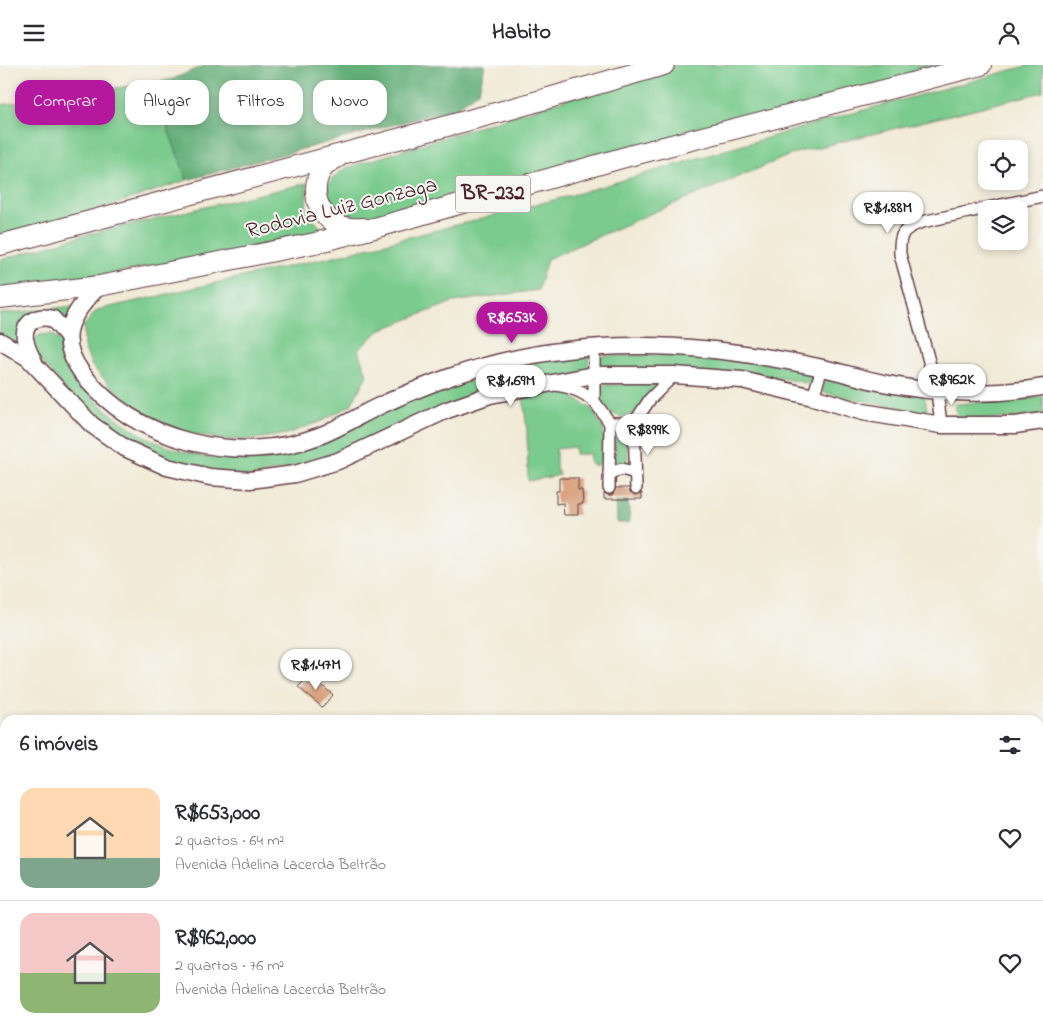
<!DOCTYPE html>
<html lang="pt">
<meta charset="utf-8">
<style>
body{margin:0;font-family:"Indie Flower",sans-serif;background:#f7f7f7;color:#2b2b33;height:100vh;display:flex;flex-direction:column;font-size:19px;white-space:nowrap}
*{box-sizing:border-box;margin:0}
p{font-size:16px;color:#7c7c81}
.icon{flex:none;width:28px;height:28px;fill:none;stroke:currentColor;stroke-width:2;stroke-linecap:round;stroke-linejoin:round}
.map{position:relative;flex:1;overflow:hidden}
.side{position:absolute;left:0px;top:650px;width:1044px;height:321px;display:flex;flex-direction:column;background:#fff;border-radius:15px 15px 0 0;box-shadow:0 2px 8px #0003}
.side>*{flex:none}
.banner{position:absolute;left:15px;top:15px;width:500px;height:45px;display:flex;gap:10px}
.tools{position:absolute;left:978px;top:75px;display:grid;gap:10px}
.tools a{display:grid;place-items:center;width:50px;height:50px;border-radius:10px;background:#fff;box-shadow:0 2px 8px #0003;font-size:25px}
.price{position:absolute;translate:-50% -42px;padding:0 11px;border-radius:18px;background:#fff;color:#222;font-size:16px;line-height:32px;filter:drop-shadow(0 1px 2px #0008)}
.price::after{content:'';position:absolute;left:50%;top:30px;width:15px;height:11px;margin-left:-8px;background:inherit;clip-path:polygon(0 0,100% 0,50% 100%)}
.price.on{background:#b5179e;color:#fff}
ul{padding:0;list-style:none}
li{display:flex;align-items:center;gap:15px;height:125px;padding:0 20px}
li+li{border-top:1px solid #e1e1e2}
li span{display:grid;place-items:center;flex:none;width:140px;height:100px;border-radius:15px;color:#555}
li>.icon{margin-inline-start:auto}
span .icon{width:60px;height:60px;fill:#fffc;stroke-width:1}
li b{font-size:21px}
h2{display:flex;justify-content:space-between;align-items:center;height:60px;padding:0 20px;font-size:21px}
.chip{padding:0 18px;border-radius:15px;background:#fff;box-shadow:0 2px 8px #0003;font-size:18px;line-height:45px}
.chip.on{background:#b5179e;color:#fff}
header{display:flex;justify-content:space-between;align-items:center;height:65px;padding:0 20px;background:#fff;font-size:22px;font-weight:800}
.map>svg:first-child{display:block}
.green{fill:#7acb8d;stroke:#62755c}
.forest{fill:#63af78;stroke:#566752}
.building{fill:#d69a74}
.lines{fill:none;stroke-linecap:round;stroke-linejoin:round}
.minor-casing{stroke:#633d45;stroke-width:14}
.secondary-casing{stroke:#633d45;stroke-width:19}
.trunk-casing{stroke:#633d45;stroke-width:22}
.minor{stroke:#fff;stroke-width:11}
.secondary{stroke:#fff;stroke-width:16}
.trunk{stroke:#fff;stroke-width:20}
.labels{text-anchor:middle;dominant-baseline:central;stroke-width:4;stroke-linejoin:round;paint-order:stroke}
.shield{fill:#f6f6f2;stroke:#7e6067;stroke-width:1}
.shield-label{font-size:21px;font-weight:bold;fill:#4a1f2b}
.street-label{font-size:22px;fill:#4a1f2b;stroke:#f6f6f2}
</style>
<header><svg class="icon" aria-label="menu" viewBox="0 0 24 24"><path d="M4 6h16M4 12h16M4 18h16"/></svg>Habito<svg class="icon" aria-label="person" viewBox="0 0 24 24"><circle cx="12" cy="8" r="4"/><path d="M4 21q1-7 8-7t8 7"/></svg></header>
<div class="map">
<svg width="1043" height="971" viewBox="0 0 1043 971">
<rect width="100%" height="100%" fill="#f6f6f2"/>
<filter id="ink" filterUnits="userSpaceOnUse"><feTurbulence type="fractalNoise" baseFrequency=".02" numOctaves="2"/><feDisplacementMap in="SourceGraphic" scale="10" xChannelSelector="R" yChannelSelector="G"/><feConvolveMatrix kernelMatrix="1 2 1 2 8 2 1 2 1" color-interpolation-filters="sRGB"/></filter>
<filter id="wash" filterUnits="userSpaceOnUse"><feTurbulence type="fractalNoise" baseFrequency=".0096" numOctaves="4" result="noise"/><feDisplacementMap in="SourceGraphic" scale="20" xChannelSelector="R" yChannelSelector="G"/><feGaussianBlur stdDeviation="1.12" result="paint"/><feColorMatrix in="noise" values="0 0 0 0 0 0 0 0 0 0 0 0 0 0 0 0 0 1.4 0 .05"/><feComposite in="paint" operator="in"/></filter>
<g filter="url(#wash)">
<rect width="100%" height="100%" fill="#f1ead6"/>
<!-- green -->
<g class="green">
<path d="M676,0H981L365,160L342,158C337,152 330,145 328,138C321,122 334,110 346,103Z"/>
<polygon points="1030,0 1043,0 1043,27 795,88 645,151 547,194 538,225 453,237 380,265 358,285 367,310 351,340 324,355 287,369 255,374 224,375 177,365 143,347 112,322 92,301 84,282 84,261 97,245 343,189 569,131 835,53"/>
<polygon points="151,18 187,115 106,142 0,170 0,40"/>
<polygon points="307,118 306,146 327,170 0,229 0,195 82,171"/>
<polygon points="75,241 66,264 30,252 28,293 0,274 0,249"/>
<path d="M51,269C65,277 67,282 70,298C71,302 71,306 73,309C87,329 107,347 128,361C178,395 248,405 305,383C331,373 356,360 381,349C412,336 445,324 477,313L482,318L481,328L341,390L251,412L165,401L92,356L32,285L34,275L39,270Z"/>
<polygon points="685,286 811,304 814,309 811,319 745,306 741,310 597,305 598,291 675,290"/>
<polygon points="588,288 589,307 497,323 493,306 547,293"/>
<polygon points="828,310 924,330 927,343 922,348 822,327"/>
<polygon points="654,319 655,325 634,349 620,352 610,348 600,332 598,324 603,320"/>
<polygon points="547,326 568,329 592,344 603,364 605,385 600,397 596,401 589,397 590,389 575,389 575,382 556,384 556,404 560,410 528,416 527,366 523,331"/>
<polygon points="1043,332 1043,349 1014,353 957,355 955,339"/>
<polygon points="619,362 626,365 628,399 624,402 620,401 616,397 615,365"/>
</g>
<!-- forest -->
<g class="forest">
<polygon points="206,0 485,0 479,26 456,43 187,115 151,18 173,14"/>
<polygon points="628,436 630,457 627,458 618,458 617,456 616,437"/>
</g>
<g id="blocks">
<!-- building -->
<g class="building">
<polygon points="559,413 578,413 578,425 582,425 583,439 578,439 578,450 564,450 563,438 556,439 556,426 559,426"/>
<polygon points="616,423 629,423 630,427 636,430 642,428 642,434 604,434 604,428 608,430 612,430"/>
<polygon points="310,610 333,630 322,642 298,622"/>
</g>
</g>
</g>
<g filter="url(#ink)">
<use href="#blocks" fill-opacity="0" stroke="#633d45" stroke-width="1"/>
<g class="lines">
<!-- minor casing -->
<g class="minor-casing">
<g id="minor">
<polyline points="594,282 594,336 610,358 634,358 650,334 674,310"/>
<polyline points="485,302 490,330"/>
<path d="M556,320C572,322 582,327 594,336"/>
<polyline points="813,332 822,303"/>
<polyline points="634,358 636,423"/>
<path d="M941,360L937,326L900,189C899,168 903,164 922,157L1043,131"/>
<polyline points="609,408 622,404 635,408"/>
<polyline points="609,423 610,358"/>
</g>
</g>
<!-- secondary casing -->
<g class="secondary-casing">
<g id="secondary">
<path d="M99,221C72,248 55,272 82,308C133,377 239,401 319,371C343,362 364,347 388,337C408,328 430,319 450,312C510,291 573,281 636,281C698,280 762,290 823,303C845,308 866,315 888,319C937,329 993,331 1043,322"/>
<polyline points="0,276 28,293 92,360 125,383 167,402 210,412 250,415 295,409 338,396 447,345 490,330 594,310 674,310 742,315 813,332 863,347 941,360 1015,360 1043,356"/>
<path d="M34,297C31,291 27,284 26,278C20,259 36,249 53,254L67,270"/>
</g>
</g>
<!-- trunk casing -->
<g class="trunk-casing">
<g id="trunk">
<path d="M337,93C310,104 309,141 333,157C342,163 352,164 363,163"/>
<polyline points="0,180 507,45 664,0"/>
<polyline points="0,233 99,221 315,178 378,162 629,91 981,0"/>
</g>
</g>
<!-- minor -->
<use href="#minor" class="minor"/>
<!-- secondary -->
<use href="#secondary" class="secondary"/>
<!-- trunk -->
<use href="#trunk" class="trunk"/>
</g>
</g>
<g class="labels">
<!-- shield labels -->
<rect class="shield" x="455.5" y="110.5" width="75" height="37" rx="4"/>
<g class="shield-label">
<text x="493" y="129">BR-232</text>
</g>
<!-- street labels -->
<g class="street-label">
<text transform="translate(342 144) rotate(-14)">Rodovia Luiz Gonzaga</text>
</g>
</g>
</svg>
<div class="tools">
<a><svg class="icon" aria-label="locate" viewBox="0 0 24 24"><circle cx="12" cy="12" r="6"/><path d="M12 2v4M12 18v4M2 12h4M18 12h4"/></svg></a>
<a><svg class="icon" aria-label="layers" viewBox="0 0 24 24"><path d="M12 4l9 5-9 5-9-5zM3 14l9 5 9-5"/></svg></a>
</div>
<b class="price" style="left:888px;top:169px">R$1.88M</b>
<b class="price on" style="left:512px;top:279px">R$653K</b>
<b class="price" style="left:952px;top:341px">R$962K</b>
<b class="price" style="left:511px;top:342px">R$1.69M</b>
<b class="price" style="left:648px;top:391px">R$899K</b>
<b class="price" style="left:316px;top:626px">R$1.47M</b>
<div class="banner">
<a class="chip on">Comprar</a>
<a class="chip">Alugar</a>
<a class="chip">Filtros</a>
<a class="chip">Novo</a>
</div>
<section class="side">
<h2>6 imóveis<svg class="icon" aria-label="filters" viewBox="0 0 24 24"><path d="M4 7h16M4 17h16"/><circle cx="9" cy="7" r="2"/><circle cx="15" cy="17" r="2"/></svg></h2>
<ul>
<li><span style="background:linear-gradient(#ffd9b3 70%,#7fa58c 0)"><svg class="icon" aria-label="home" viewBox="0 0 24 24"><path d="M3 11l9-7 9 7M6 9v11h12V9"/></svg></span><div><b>R$653,000</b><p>2 quartos · 64 m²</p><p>Avenida Adelina Lacerda Beltrão</p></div><svg class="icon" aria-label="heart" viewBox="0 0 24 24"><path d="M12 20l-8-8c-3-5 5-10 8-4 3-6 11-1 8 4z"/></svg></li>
<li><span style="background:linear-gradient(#f6c9c9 60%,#8fb573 0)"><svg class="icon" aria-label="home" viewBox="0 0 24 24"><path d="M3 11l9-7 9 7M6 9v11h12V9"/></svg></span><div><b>R$962,000</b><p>2 quartos · 76 m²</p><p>Avenida Adelina Lacerda Beltrão</p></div><svg class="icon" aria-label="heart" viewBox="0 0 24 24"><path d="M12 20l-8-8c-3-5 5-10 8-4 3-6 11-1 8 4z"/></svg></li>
</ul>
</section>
</div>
